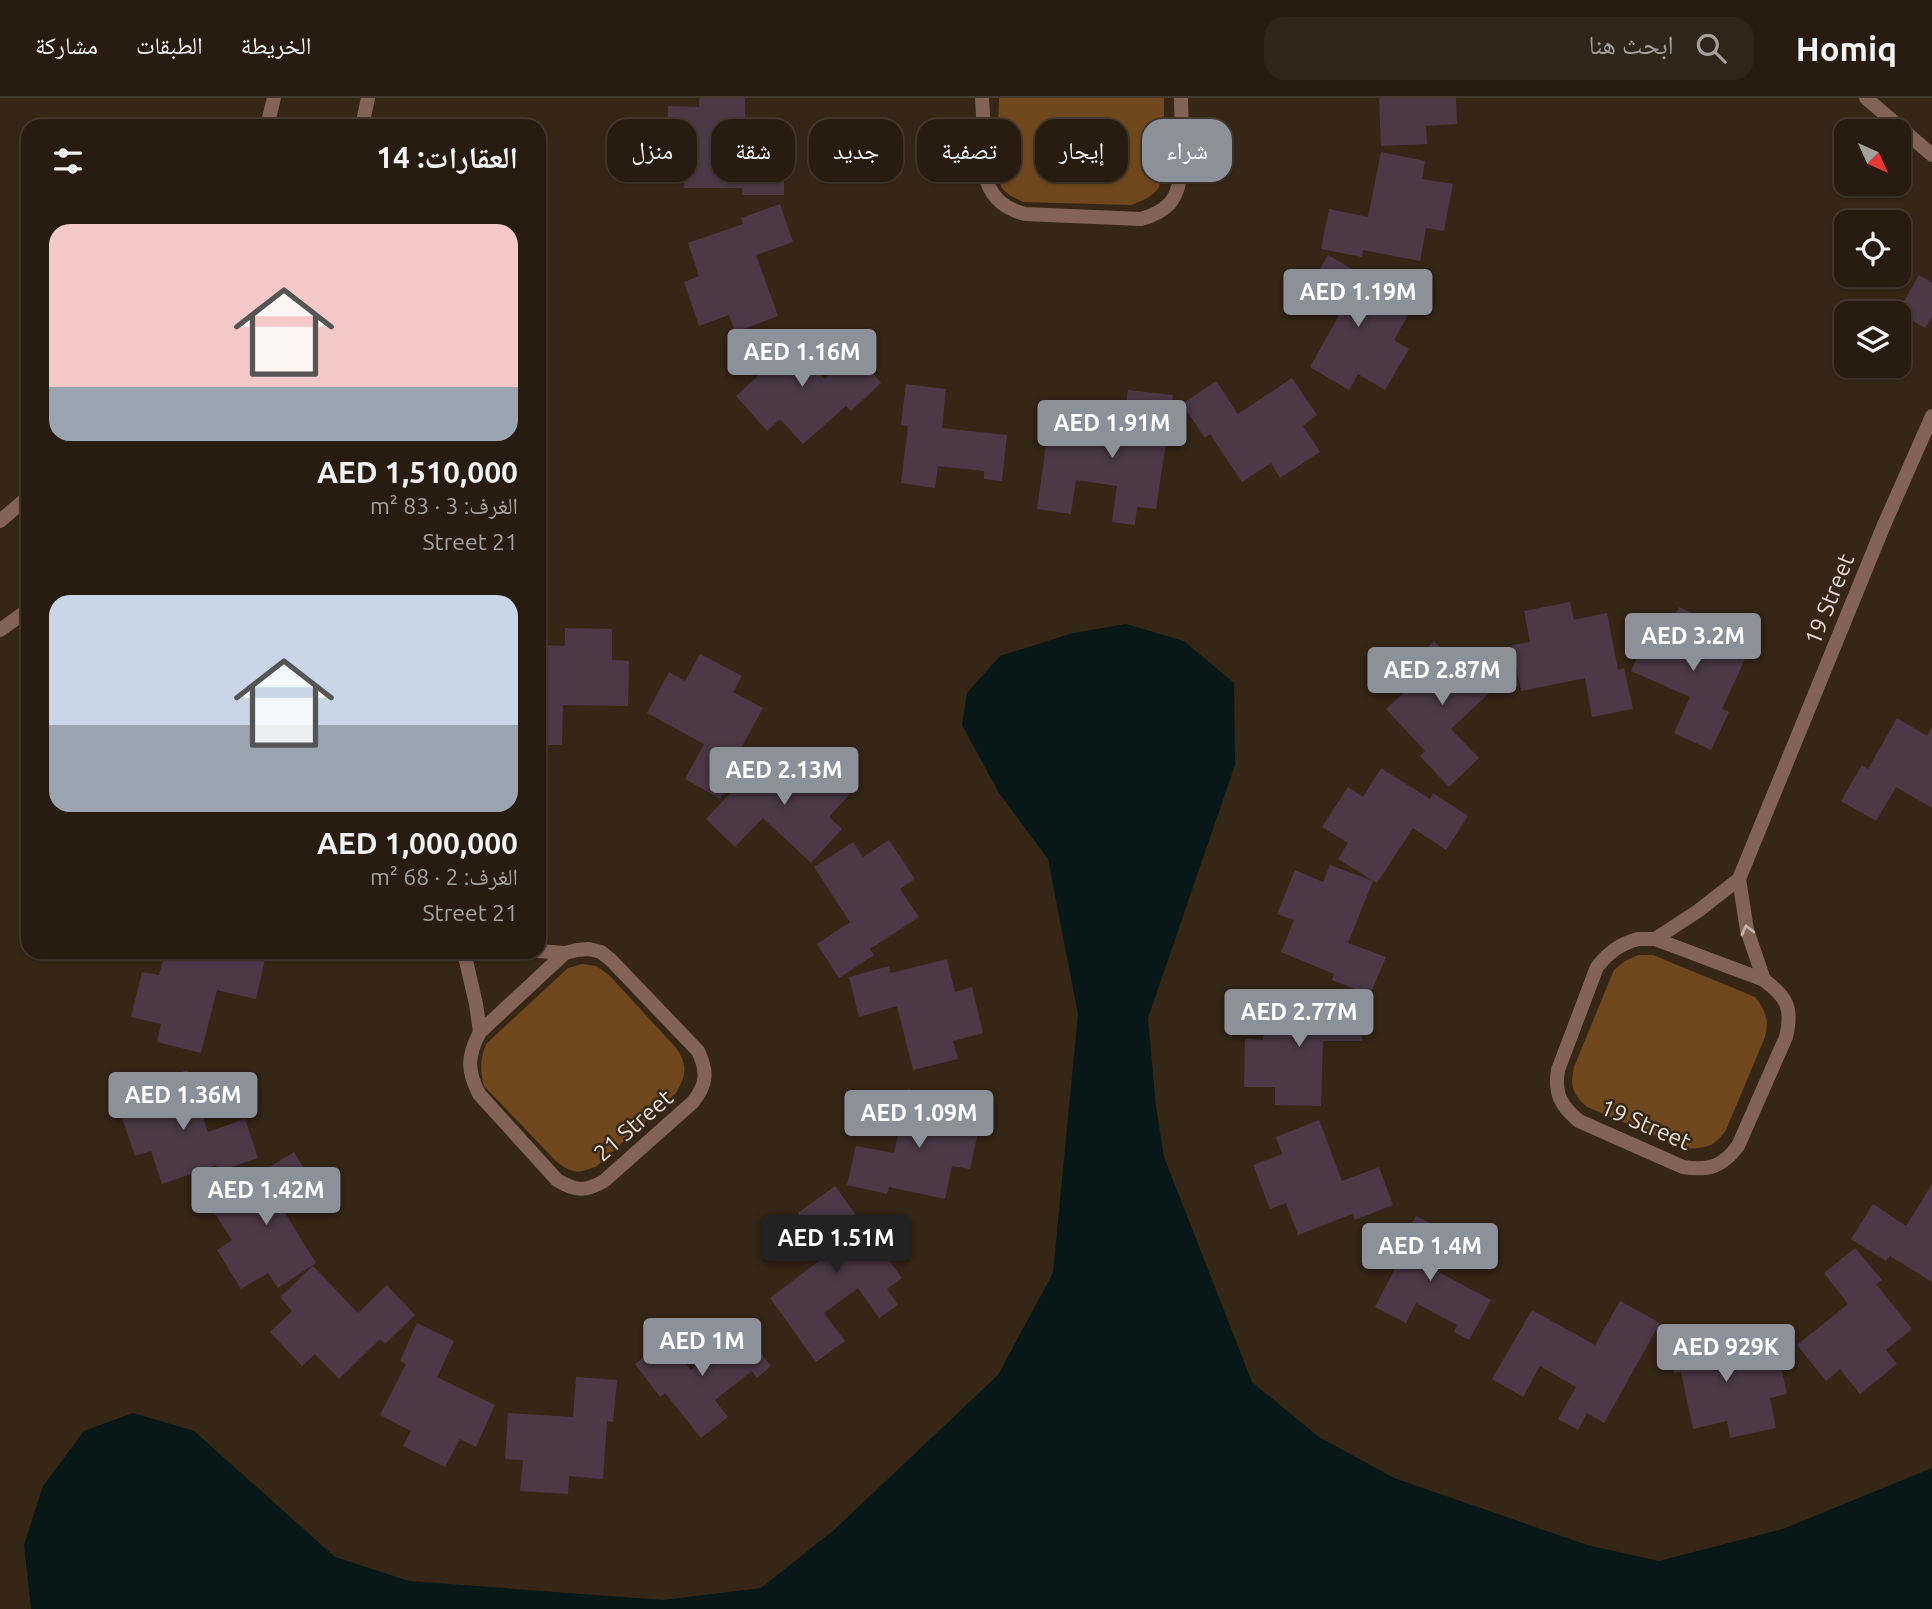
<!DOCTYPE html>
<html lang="ar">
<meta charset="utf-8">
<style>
body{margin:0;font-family:Ubuntu,"Noto Naskh Arabic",sans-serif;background:#302519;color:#f1f3f6;direction:rtl;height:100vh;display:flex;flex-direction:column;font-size:26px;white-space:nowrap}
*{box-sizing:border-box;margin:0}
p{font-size:23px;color:#a5a19f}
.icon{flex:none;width:38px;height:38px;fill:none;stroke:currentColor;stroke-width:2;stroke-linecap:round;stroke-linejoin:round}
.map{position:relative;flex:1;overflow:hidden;direction:ltr}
.drawer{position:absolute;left:21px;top:21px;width:525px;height:840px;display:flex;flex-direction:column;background:#281c10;border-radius:21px;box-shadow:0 2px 5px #0004,0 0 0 2px #443a30;direction:rtl}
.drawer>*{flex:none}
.banner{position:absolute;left:567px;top:21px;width:665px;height:63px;direction:rtl;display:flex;gap:14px}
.needle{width:46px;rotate:135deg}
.controls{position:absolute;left:1834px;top:21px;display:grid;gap:14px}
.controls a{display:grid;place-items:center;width:77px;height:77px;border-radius:14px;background:#281c10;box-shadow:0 2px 5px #0004,0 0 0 2px #443a30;font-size:35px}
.price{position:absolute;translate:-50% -60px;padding:0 16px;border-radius:7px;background:#8c9099;color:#fff;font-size:23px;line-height:46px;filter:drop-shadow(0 2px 4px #0008)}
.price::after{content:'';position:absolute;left:50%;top:42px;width:21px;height:16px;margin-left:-10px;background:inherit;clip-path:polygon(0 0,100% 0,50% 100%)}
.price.current{background:#222;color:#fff}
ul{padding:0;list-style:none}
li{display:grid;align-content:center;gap:14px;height:371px;padding:0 28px}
li span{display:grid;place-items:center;height:217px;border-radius:21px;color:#555}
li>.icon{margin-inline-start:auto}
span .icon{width:126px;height:126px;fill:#fffc;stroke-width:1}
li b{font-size:30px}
h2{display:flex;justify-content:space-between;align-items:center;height:84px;padding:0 28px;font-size:30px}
.chip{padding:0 24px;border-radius:21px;background:#281c10;box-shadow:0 2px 5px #0004,0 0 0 2px #443a30;font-size:24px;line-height:63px}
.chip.current{background:#8c9099;color:#fff}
header{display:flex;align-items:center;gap:42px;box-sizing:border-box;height:98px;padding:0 35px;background:#281c10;border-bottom:2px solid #443a30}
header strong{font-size:33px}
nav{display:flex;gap:38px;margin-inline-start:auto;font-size:24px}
.search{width:490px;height:63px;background:#302519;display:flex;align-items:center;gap:18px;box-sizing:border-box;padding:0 24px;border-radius:21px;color:#a5a19f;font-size:26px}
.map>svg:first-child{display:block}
.green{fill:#71481d}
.water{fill:#081717}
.building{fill:#4c3948}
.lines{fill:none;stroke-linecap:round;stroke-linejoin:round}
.minor{stroke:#826355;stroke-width:14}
.tertiary{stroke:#826355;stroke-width:14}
.oneway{stroke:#c4b2a8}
.labels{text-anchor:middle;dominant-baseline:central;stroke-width:5;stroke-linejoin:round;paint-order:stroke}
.street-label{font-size:23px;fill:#e8ddd4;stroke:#362616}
</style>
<header>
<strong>Homiq</strong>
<div class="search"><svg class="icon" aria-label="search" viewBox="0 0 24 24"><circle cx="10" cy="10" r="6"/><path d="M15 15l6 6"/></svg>ابحث هنا</div>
<nav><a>الخريطة</a><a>الطبقات</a><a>مشاركة</a></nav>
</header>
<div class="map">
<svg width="1932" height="1511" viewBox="0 0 1932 1511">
<rect width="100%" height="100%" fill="#362616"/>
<!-- green -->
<g class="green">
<path d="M999,0H1164C1164,17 1165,77 1159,89C1153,99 1141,103 1131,107L1023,104C1015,100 1005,96 1001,88C994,76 999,17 999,0Z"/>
<path d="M1638,857H1653L1755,899C1766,913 1769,922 1765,939L1726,1032C1714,1049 1706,1051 1685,1050L1587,1009C1572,995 1570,989 1574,969L1614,872L1625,863Z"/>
<path d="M582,866L596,868L609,877L677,951C688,969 686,977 676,995L597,1068C578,1076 572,1076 556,1063L484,988C480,972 480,961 486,946L568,870Z"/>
</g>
<!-- water -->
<polygon class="water" points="1126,526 1184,543 1234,585 1235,667 1148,920 1156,1009 1164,1059 1252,1284 1319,1339 1394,1380 1587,1447 1659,1463 1783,1431 1932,1370 1932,1511 31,1511 24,1447 43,1388 84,1333 133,1315 194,1333 335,1459 409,1483 663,1502 761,1490 834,1432 998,1277 1053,1175 1078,916 1048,761 999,695 962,627 967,595 1000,558 1073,535"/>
<!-- building -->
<g class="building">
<polygon points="699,0 745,0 745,57 784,57 784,97 742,97 742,90 684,90 685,56 667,56 668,8 699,9"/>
<polygon points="1379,0 1456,0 1457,26 1426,28 1427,46 1381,48"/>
<polygon points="1381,54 1425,63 1422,81 1453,86 1444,133 1426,130 1420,163 1363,152 1362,159 1321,151 1329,111 1368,119"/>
<polygon points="780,106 793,144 756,157 778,218 735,234 729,217 699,228 684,184 699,178 688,145 743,126 741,120"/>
<polygon points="1328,157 1364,178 1361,183 1411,212 1394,242 1409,251 1385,292 1358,276 1349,292 1310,269 1342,212 1308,192"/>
<polygon points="1919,177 1932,185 1932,219 1925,230 1898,214"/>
<polygon points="781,233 825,281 854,254 881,285 851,313 846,308 803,346 780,321 767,333 736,298 759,277 747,264"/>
<polygon points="1292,280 1317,317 1303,328 1320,354 1280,380 1271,365 1242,384 1210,336 1205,340 1182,306 1216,283 1238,316"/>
<polygon points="906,286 946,291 942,330 1007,337 1002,383 984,381 984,373 938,368 935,390 901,385 908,328 901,327"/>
<polygon points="1128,292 1173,297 1156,411 1137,409 1135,427 1112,424 1117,388 1076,382 1071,416 1037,411 1048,333 1120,343"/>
<polygon points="1570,504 1574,522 1607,515 1618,572 1624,570 1633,611 1592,619 1585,580 1521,593 1512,547 1530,544 1524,513"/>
<polygon points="1679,509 1722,529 1715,544 1746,559 1722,611 1729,614 1711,652 1674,635 1690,599 1631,573 1650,530 1666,537"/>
<polygon points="565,530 612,531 612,562 629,563 628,608 563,607 562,647 539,647 539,547 565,548"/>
<polygon points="1434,543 1455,566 1468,553 1499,586 1451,631 1479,660 1449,689 1420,658 1425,653 1386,611 1411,588 1399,575"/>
<polygon points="700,556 742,578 733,594 763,610 735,661 740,664 720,701 685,681 704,646 647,615 669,574 685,583"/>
<polygon points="1897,620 1927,638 1932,629 1932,710 1896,689 1876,723 1841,703 1862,667 1868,671"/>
<polygon points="779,653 804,677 816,664 850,696 829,719 842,731 811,765 763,720 735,749 706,721 734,691 739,695"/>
<polygon points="1381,670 1430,701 1433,695 1468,718 1446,752 1413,730 1377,785 1338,761 1348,745 1322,729 1348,689 1363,699"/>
<polygon points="889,742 915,781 900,791 919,819 870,851 874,857 839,880 817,846 850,824 814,769 853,744 863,759"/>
<polygon points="1330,767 1373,783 1348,845 1386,859 1370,897 1332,882 1334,876 1281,854 1294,822 1277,816 1295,772 1323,784"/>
<polygon points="165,854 208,854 223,858 224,854 235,854 265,861 256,901 217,892 201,955 157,944 161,926 131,919 142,874 159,877"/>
<polygon points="947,861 955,894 972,889 983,935 953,943 958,961 913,972 897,908 859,919 849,879 889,868 891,875"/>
<polygon points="1322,902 1363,903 1362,943 1323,943 1321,1008 1275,1007 1275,989 1244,989 1245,941 1263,942 1264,908 1322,909"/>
<polygon points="187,972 208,1034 245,1021 258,1060 219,1073 216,1067 162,1086 151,1053 135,1058 120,1014 150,1004 144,987"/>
<polygon points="908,991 953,1001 949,1019 980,1025 970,1071 952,1068 945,1101 889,1089 887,1096 847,1087 856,1048 894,1055"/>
<polygon points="1319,1022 1342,1083 1379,1069 1393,1107 1355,1122 1352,1116 1298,1137 1286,1105 1270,1111 1253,1067 1282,1056 1276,1039"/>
<polygon points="294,1054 315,1088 282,1110 316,1165 278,1190 268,1175 241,1191 217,1152 232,1142 213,1113 262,1082 258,1076"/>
<polygon points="1932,1086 1932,1184 1890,1158 1886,1163 1851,1141 1873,1106 1906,1128"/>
<polygon points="835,1088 902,1180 887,1191 898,1207 879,1220 858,1190 824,1215 845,1243 816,1264 770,1200 828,1156 798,1115"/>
<polygon points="1416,1118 1452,1136 1433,1171 1491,1202 1469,1242 1454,1234 1457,1227 1416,1205 1406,1225 1375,1209 1402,1157 1396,1154"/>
<polygon points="1855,1150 1882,1182 1876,1186 1912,1231 1886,1252 1897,1266 1860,1296 1840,1271 1826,1283 1797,1247 1848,1206 1824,1175"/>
<polygon points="313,1168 358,1215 387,1187 415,1217 385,1246 380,1241 339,1281 315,1256 302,1268 270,1234 292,1213 280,1199"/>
<polygon points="1620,1203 1660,1225 1604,1325 1587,1315 1578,1332 1558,1321 1576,1289 1540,1268 1523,1299 1492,1281 1532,1212 1595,1247"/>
<polygon points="417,1225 454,1243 437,1279 495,1307 476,1349 460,1341 445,1369 403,1348 411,1333 380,1317 406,1266 400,1263"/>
<polygon points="1706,1226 1714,1265 1777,1251 1787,1296 1770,1300 1776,1330 1730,1340 1727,1323 1693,1331 1681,1274 1674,1275 1665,1235"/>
<polygon points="743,1232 771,1268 757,1280 752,1273 715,1302 728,1319 701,1340 665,1295 660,1299 635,1266 667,1241 691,1272"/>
<polygon points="576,1279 617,1282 613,1324 607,1323 603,1381 569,1378 568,1396 520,1393 523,1362 505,1361 508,1315 573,1319"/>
</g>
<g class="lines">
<!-- minor -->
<g class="minor">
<path d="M982,0L987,84C994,102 1006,111 1025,116L1141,121C1152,118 1162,114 1170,105C1188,84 1181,28 1181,0"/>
<polyline points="1739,781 1747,832 1764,882"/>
<path d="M1638,841H1655L1764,882C1787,899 1793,910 1786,939L1738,1048C1722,1069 1709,1073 1683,1069L1579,1023C1561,1008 1554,996 1558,972L1597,869C1609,854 1620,846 1638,841Z"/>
<polyline points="1655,841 1698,813 1739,781 1884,427 1932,318"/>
<path d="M589,851L601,854L611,862L698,953C708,974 707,986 693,1004L604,1083C585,1094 575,1093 557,1082L479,996C467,972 467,958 480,934L565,855L577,852Z"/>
<polyline points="539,853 565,855"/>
<polyline points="464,854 476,906 480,934"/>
</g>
<!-- tertiary -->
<g class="tertiary">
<polyline points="1866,0 1932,57"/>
<polyline points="267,28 274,0"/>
<polyline points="362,28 368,0"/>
<polyline points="0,423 28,399"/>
<polyline points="0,532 28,512"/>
</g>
</g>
<!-- one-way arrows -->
<defs><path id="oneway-chevron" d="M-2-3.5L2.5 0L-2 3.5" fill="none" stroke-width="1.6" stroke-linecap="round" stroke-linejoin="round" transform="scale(1.75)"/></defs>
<use class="oneway" href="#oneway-chevron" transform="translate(1747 832) rotate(-104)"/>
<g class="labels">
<!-- street labels -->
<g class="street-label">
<text transform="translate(1829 501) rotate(-68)">19 Street</text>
<text transform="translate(1646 1026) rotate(23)">19 Street</text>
<text transform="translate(633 1027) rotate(-41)">21 Street</text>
</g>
</g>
</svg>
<div class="controls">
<a><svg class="needle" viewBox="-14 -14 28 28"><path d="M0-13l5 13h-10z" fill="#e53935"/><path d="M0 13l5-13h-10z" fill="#a5a19f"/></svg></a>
<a><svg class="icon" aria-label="locate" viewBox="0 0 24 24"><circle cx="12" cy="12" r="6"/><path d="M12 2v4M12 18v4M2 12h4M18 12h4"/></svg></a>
<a><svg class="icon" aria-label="layers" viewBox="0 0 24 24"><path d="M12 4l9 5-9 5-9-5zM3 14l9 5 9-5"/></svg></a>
</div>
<b class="price" style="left:1358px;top:231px">AED 1.19M</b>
<b class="price" style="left:802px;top:291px">AED 1.16M</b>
<b class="price" style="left:1112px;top:362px">AED 1.91M</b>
<b class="price" style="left:1693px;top:575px">AED 3.2M</b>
<b class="price" style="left:1442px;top:609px">AED 2.87M</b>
<b class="price" style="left:784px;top:709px">AED 2.13M</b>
<b class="price" style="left:1299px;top:951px">AED 2.77M</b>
<b class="price" style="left:183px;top:1034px">AED 1.36M</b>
<b class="price" style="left:919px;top:1052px">AED 1.09M</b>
<b class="price" style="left:266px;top:1129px">AED 1.42M</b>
<b class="price current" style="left:836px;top:1177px">AED 1.51M</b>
<b class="price" style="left:1430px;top:1185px">AED 1.4M</b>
<b class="price" style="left:702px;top:1280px">AED 1M</b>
<b class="price" style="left:1726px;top:1286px">AED 929K</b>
<div class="banner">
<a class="chip current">شراء</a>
<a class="chip">إيجار</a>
<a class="chip">تصفية</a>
<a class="chip">جديد</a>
<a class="chip">شقة</a>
<a class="chip">منزل</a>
</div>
<section class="drawer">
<h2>العقارات: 14<svg class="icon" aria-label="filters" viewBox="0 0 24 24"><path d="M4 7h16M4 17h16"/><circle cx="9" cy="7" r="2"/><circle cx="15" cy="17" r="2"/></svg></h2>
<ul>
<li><span style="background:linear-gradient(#f6c9c9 75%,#9aa5b1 0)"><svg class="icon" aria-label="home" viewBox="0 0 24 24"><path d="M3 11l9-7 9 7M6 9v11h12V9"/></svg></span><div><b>AED 1,510,000</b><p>الغرف: 3 · 83 m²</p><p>21 Street</p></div></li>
<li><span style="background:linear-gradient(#c9d6e8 60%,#9aa5b1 0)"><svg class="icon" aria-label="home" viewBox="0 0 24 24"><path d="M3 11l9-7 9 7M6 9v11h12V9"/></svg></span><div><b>AED 1,000,000</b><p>الغرف: 2 · 68 m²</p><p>21 Street</p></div></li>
</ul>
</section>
</div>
